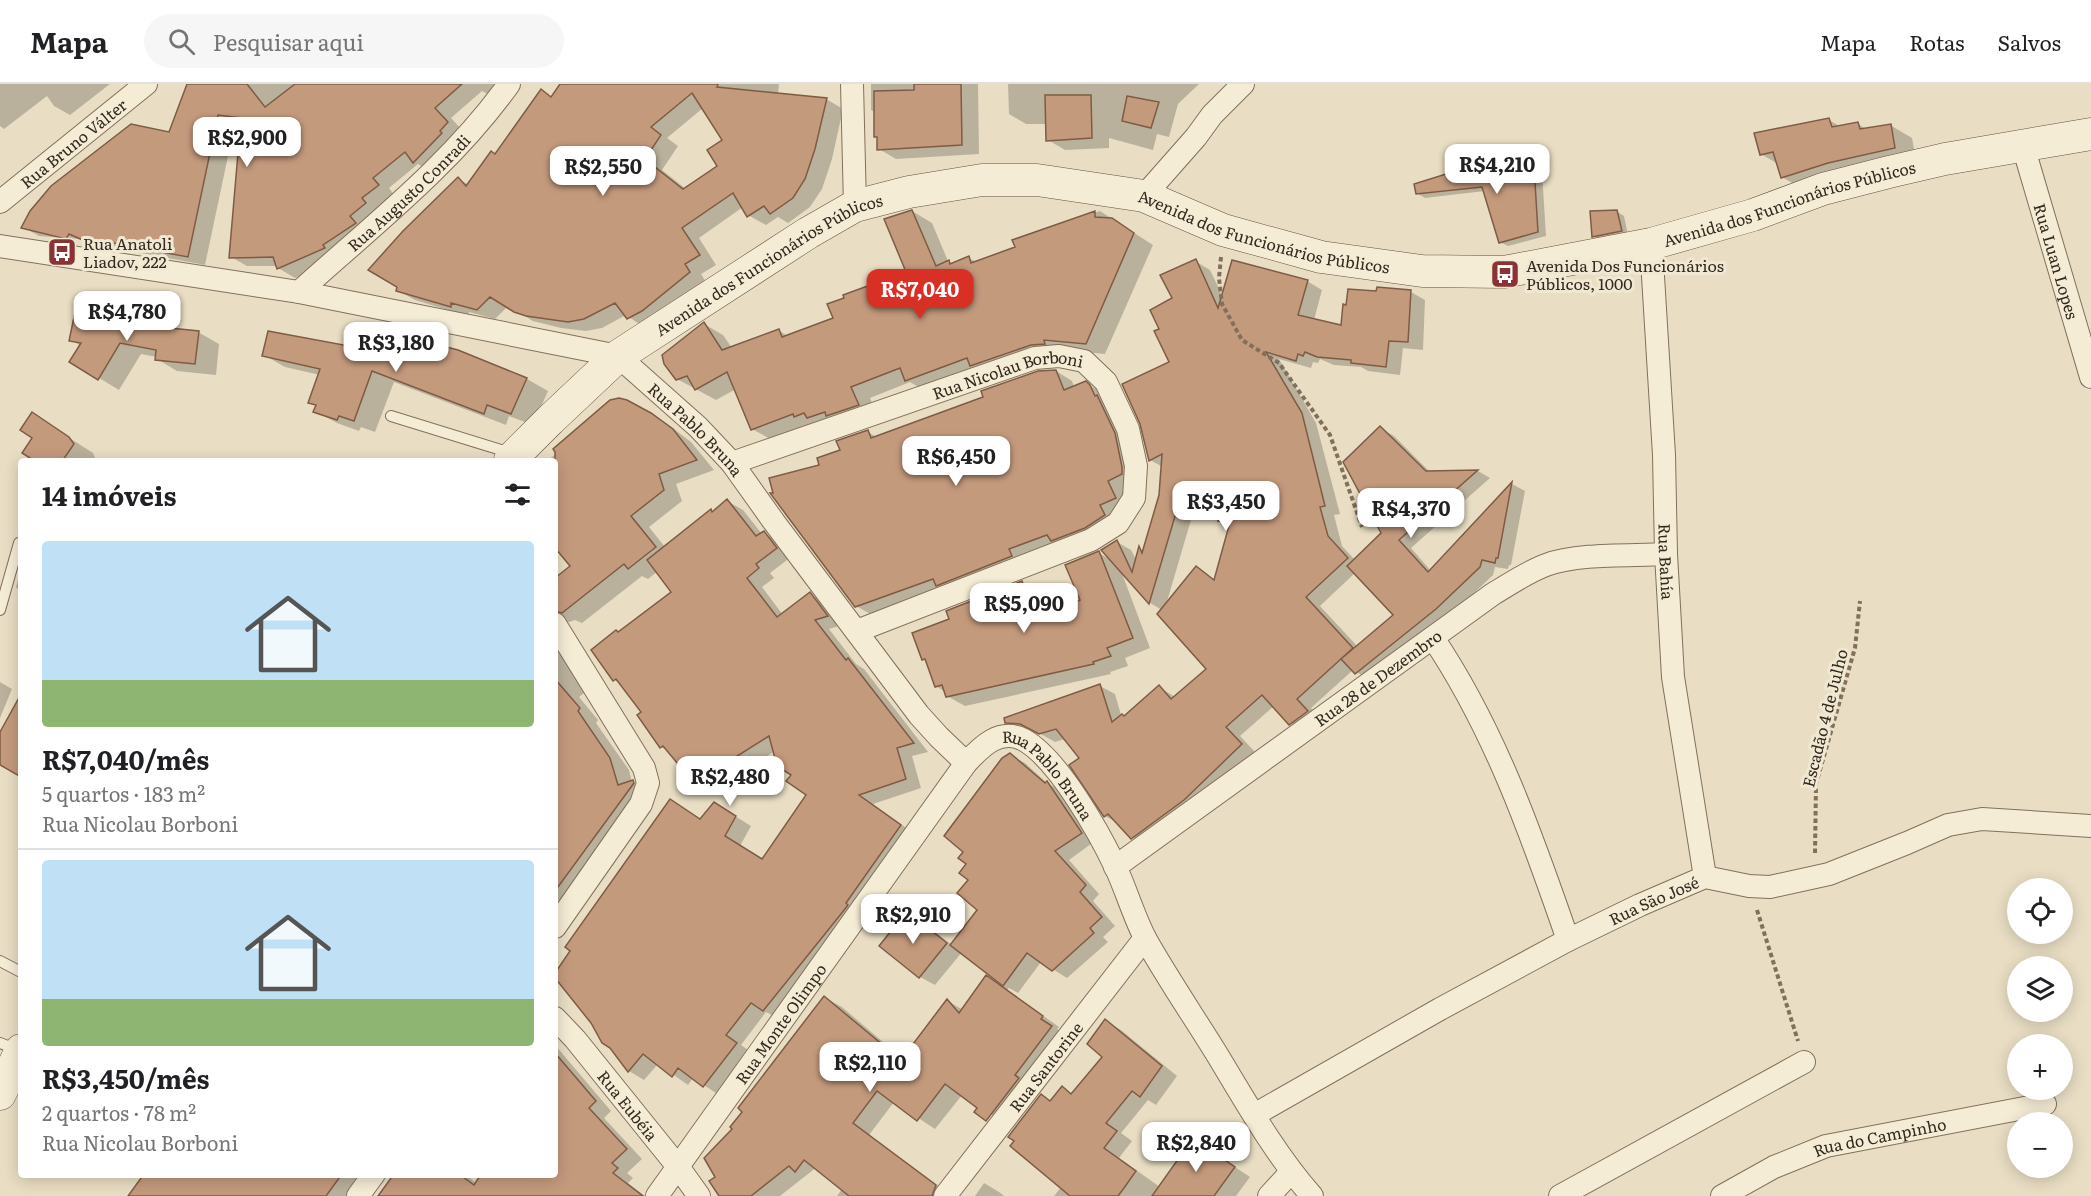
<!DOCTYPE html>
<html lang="pt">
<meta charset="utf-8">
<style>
body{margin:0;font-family:Literata,serif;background:#f6f6f6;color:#202124;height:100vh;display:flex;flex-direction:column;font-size:22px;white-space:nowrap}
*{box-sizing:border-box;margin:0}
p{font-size:20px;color:#757577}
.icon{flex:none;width:33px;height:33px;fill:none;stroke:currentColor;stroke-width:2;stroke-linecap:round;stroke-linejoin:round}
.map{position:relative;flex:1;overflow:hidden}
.panel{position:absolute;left:18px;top:374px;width:540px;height:720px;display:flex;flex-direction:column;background:#fff;border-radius:6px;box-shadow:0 3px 15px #0003}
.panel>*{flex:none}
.buttons{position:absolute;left:2007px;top:794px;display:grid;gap:12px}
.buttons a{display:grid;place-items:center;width:66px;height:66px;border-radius:50%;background:#fff;box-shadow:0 3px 15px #0003;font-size:30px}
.price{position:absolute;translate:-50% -51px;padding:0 14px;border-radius:12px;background:#fff;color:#222;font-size:20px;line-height:39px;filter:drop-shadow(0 2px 3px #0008)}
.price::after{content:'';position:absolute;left:50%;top:36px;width:18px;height:14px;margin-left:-9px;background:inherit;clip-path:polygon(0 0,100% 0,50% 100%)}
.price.on{background:#d93025;color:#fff}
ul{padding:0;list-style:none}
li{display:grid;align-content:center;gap:12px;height:318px;padding:0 24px}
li+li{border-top:2px solid #e0e0e0}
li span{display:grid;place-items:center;height:186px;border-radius:6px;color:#555}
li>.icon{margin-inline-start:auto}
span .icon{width:108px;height:108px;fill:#fffc;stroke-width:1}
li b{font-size:26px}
h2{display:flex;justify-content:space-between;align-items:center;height:72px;padding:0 24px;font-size:26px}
header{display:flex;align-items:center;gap:36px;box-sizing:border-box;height:84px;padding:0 30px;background:#fff;border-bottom:2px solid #e0e0e0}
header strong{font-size:28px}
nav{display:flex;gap:33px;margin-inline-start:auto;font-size:21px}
.search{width:420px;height:54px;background:#f6f6f6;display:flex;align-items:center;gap:15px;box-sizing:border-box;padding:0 21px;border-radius:33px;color:#757577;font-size:22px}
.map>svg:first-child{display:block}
.shadow{fill:#0003;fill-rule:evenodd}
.building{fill:#c49a7d;stroke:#7f5b44;stroke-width:1.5;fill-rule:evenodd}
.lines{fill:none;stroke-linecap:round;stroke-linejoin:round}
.lane-casing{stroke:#82705c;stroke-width:12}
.street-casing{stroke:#82705c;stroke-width:24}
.secondary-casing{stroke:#64513f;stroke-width:33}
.path{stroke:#82705c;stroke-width:4;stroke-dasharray:4.5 3;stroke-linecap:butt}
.lane{stroke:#f5ecd6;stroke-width:10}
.street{stroke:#f5ecd6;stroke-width:22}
.secondary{stroke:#f5ecd6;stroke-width:32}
.labels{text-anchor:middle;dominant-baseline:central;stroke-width:6;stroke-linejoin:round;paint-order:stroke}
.street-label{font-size:16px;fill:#33291f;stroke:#f1e8d3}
.poi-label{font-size:16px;fill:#33291f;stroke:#f1e8d3;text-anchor:start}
</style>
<header>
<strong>Mapa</strong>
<div class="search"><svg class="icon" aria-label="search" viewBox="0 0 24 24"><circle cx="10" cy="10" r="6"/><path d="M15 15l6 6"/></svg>Pesquisar aqui</div>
<nav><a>Mapa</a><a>Rotas</a><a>Salvos</a></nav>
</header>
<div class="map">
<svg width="2091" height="1112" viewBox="0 0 2091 1112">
<rect width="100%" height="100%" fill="#e9dec4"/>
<!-- shadow -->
<g class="shadow">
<polygon points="0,0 110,0 70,31 54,22 47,12 4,45 0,42"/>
<polygon points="189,0 506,0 496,15 482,7 451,34 464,48 430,87 418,80 389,104 394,111 340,173 295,194 278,184 278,182 247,182 231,173 242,40 235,39 205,181 104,162 102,165 79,155 39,152 23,143 170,50"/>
<path d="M562,0H779L778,10L826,15L843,25L832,75L822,105L810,123L788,139L778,133L766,141L748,131L743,123L699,154L716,181L701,190L706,198L645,244L626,231L602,244L586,247L561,244L533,237L508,222L495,235L469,228L468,232L415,216L397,206L458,95L469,101L552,14ZM703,24L724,57L719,83L686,105L662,86L678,62L667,54Z"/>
<polygon points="871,0 978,0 979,70 896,75 879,65 875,28 871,26"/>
<polygon points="1008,0 1199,0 1178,20 1169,53 1157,50 1153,66 1109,54 1109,64 1065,66 1048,56 1047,40 1026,40 1009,30"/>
<polygon points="1829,36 1841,43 1858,40 1868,46 1890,41 1912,54 1916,76 1804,106 1782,93 1778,80 1761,70"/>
<polygon points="1505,76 1513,81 1513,84 1534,83 1542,88 1546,152 1508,162 1500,158 1485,107 1425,114 1418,110"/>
<polygon points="912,127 932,139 948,177 953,180 968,174 977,178 1017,164 1014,157 1100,127 1153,161 1105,270 1062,266 925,307 910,298 870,314 877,332 772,356 752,345 736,305 716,316 677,295 704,240 723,251 732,264 779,247 788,252 835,235 908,189"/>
<polygon points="1616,127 1624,132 1628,151 1601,156 1593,152"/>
<path d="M1195,177L1210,186L1223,213L1307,197L1322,206L1314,236L1342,243L1377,209L1411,208L1425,216L1423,266L1403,264L1400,291L1368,287L1361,283L1334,281L1320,275L1318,279L1313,278L1311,284L1279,275L1316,339L1340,430L1334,431L1342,462L1355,476L1383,450L1380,344L1394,352L1431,389L1478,387L1490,394L1411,464L1431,487L1512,400L1525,407L1511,481H1509L1508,485L1495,483L1493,491L1450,532L1370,596L1353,586L1311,624L1322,636L1305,648L1290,639L1274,622L1240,652L1256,669L1147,762L1132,753L1120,740L1105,732L1081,674L1065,655L1055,658L1037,648L1022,646L1006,638L1100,602L1115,610L1121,631L1125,633L1159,603L1175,613L1208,585L1162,526L1150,519L1120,484L1150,564L1125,574L1128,582L1110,588L1111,590L965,622L947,612L945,608L936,602L928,578L923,575L951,536L1022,499L1040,510L1048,530L1082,517L1099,469L1111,476L1117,458L1131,466L1137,477L1140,465L1144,467L1161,411L1163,383L1150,376L1171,278L1161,245L1174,215ZM1222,418L1219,436L1230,442L1215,496L1196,484L1166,521L1196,419ZM1355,489L1395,531L1358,563L1320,522Z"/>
<polygon points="160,245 198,248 219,260 216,291 177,287 157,275 157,273 141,270 119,306 71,277 81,262 71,256"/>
<polygon points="458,267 527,295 548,307 533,341 509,332 506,341 394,298 375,348 361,343 359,347 337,339 315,327 317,322 310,318 320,291 285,283 264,271"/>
<polygon points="1056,287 1072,297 1074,303 1085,299 1102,308 1138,398 1123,406 1131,423 1101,452 872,531 856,522 821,382 868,348 878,354"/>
<polygon points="627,317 670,342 691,358 714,386 676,400 682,417 649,443 665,463 711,427 713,429 727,417 743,426 762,450 764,449 779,458 791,473 770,489 774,494 762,503 783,531 810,510 826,519 842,541 829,545 856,580 864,585 928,668 912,672 921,704 873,720 916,751 779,935 766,928 741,961 752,969 719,1011 693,994 688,1001 658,980 644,996 629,987 611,963 701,736 730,729 751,742 740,762 763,777 808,711 775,667 747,685 707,697 690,687 669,667 661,663 643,628 623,601 614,596 593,566 619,549 673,508 658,487 648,495 642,492 582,539 575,536 566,539 589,605 579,613 598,636 596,639 629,686 632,698 648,706 566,821 555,814 555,496 572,482 555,461 555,376 548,376"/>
<polygon points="32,330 93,369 96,376 27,376 34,353"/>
<polygon points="21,485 21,509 16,503"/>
<polygon points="0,598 12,605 0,634"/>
<polygon points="1010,671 1025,679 1047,699 1062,707 1095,757 1069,776 1099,810 1093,817 1115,842 1103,853 1108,858 1067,894 1041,878 1018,909 1009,904 1007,906 1059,943 1057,945 1068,952 1004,1039 962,1011 935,1045 894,1018 869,1051 948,1109 946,1112 837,1112 842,1105 831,1072 780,1112 721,1112 717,1093 735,1045 825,914 842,923 903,975 948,917 963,926 987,893 1002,902 1003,901 962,868 935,901 920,893 907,829 922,838 952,861 979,826 970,795 968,780"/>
<polygon points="1106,937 1121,946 1177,992 1156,1021 1148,1016 1121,1049 1132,1057 1119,1074 1160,1103 1194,1056 1250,1093 1236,1112 1054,1112 1061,1103 1051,1019 1062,1004 1073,1010 1104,972"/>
<polygon points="555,961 611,1027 604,1034 642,1075 627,1089 633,1094 628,1099 645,1112 381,1112 396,1090 465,1090 477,1100 555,1090"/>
<polygon points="217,1090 363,1090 348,1112 145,1112"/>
<polygon points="984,1099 999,1108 1004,1112 975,1112"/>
</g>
<!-- building -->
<g class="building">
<polygon points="187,0 247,0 265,23 295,0 462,0 435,24 448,38 440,47 442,49 413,79 405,68 373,94 379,101 362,114 366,119 350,132 356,139 323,161 325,164 277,185 273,173 229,174 241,34 218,31 188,173 87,154 85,157 69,150 66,155 21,144 30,127 51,102 131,40 169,48"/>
<path d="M560,0H718L717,3L827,14L815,65L805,95L793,114L770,130L764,122L747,133L733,109L682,144L700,171L685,180L690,188L642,227L627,235L615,219L584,235L568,238L526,232L514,228L490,213L477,226L451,219V223L396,207L397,203L368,186L403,147L458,93L466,102L491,67L495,70L541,5L551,13ZM692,9L722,56L707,66L717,82L683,105L645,75L661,51L651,43Z"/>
<polygon points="914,0 961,0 962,61 877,66 877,53 874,53 874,7 914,6"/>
<polygon points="1045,11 1091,11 1092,54 1046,57"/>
<polygon points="1127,12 1159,18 1151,44 1122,37"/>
<polygon points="1829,34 1832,43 1858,38 1860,45 1891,40 1895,64 1828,79 1781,94 1773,68 1760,71 1754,49"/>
<polygon points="1505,75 1507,83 1534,82 1538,148 1499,159 1482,103 1416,110 1414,100 1475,81"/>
<polygon points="912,126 936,182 949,176 950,180 969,172 971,179 1015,163 1012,156 1095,127 1095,133 1112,134 1134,149 1086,260 1044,256 1045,260 1031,261 970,282 967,274 905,297 900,284 851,303 859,321 826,332 825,328 807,334 804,329 794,333 793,330 751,346 727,288 695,306 687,292 676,296 664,280 662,271 704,238 722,266 779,245 782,253 833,234 827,220 844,214 843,211 906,188 884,135"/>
<polygon points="1617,126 1622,147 1592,153 1590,127"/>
<polygon points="1196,175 1218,224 1232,176 1308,196 1298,231 1341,241 1343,220 1346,221 1348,205 1376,207 1377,203 1411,206 1408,258 1389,257 1386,283 1351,279 1351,276 1317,273 1305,268 1303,272 1298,270 1296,277 1266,268 1302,329 1325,422 1320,423 1328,452 1348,474 1306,513 1353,564 1297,615 1308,627 1289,641 1262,611 1226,643 1242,660 1184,716 1131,755 1108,730 1104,733 1069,681 1079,674 1056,645 1039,650 1020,640 1005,639 1004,634 1100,600 1112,638 1122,630 1124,632 1159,601 1171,615 1206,585 1157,530 1196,482 1214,496 1230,438 1218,437 1221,410 1181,412 1149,520 1101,466 1117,456 1132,488 1139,462 1142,469 1159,411 1162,370 1149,377 1140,340 1122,300 1169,278 1154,247 1159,245 1150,226 1172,214 1160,191"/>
<polygon points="75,228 160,243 199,247 195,280 155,276 156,266 120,259 98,296 69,278 81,259 69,257"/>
<polygon points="268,247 381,268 389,248 458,266 527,294 511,330 487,321 484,330 372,287 354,337 339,332 337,336 313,328 316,321 308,319 320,285 262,272"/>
<polygon points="1056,286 1064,306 1086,297 1090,301 1095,312 1097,311 1115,349 1122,383 1122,390 1108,397 1116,414 1100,421 1105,431 1085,444 1051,457 1047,451 1009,465 1012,472 936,502 933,495 855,523 770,409 773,409 769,394 819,381 817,374 840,366 836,357 868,346 871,354 983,313 981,307 1038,287"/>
<polygon points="619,314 627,316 651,329 673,345 697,376 659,390 664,406 631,432 656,463 628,485 624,480 562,529 555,527 555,494 570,482 555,464 555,368 553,365 610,316"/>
<polygon points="32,328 69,353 74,360 63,376 33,376 22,369 32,354 20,346"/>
<polygon points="1380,342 1426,387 1478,386 1399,456 1428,488 1512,398 1498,474 1496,474 1495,479 1482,476 1480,483 1436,525 1355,590 1341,575 1393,531 1347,482 1381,449 1343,378"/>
<polygon points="727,415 756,452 764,447 777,464 756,480 759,484 747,494 777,533 810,508 828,532 815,536 846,576 848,574 914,659 897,664 906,695 859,711 901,741 846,819 848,821 845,825 763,927 751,919 726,951 737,959 703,1003 678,984 672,993 643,970 628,988 610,964 602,959 591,939 555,894 555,889 570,867 565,863 670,715 700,735 714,718 736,732 725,752 762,775 806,711 786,697 791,691 777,682 769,652 731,676 690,688 678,680 663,662 660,664 637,631 641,628 616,595 613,597 591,566 616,546 618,548 671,508 647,476 711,425 712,428"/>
<polygon points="1099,467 1133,554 1107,564 1111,572 1093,578 1094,580 946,613 942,601 935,603 925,575 922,576 912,549 949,535 946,527 1022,497 1036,533 1080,516 1065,481"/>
<polygon points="555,595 580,624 578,627 610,674 618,701 633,696 634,699 555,807"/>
<polygon points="21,610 21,693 0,681 0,648"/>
<polygon points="1010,669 1045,699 1047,697 1082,749 1055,767 1086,801 1080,808 1102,833 1090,844 1094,849 1052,887 1027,869 1003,902 950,861 977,826 957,809 968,796 959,789 966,780 958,774 963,768 944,752 1002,674"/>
<polygon points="907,827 947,859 919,894 879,862"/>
<polygon points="986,891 1043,932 1041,935 1052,942 1015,991 1019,994 986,1037 974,1028 977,1024 945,1000 917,1037 877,1007 853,1039 936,1101 932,1112 849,1112 804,1076 795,1088 789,1082 751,1112 719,1112 709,1097 715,1093 704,1074 732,1045 730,1043 742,1028 738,1024 824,912 901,976 947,915 959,929"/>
<polygon points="1105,935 1162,982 1140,1013 1132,1007 1106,1039 1117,1047 1104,1064 1136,1087 1124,1104 1118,1112 1070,1112 1010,1062 1014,1057 1008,1053 1041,1010 1050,1017 1062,1002 1071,1010 1102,973 1087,960"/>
<polygon points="555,969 596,1017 589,1024 627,1065 612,1079 618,1084 613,1089 643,1112 378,1112 394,1090 459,1090 474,1101 481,1090 555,1090"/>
<polygon points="1193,1054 1235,1083 1214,1112 1152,1112"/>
<polygon points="144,1090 342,1090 326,1112 128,1112"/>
</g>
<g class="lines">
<!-- lane casing -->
<g class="lane-casing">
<g id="lane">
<polyline points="391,332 511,369"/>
<polyline points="0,526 19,459 21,459"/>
<polyline points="0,877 21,888"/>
<polyline points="0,959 18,966"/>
</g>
</g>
<!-- street casing -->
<g class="street-casing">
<g id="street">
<polyline points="852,0 855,122"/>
<path id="s1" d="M2023,62L2091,293"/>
<polyline points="1144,112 1196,53 1212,31 1243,0"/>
<path id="s2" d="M0,118L146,0"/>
<path id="s3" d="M1651,160L1664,371L1666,470L1673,593L1705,793"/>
<path id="s4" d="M0,162L299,208L618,272L698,343L732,379L774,438L919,631L939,653L966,679"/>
<path id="s5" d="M299,208C372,142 452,80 509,0"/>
<path id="s6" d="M732,379L1035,274L1059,272L1084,277L1106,298L1128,345L1136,382L1134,414L1118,439L1091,456L857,547"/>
<polyline points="555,540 644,684 648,699 641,720 555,843"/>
<path d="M1433,554C1495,646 1532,752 1568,856"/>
<path id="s7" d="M1115,783L1493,510C1510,500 1527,488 1546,481C1578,469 1631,472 1666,470"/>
<path id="s8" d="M555,934L575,955L679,1084L699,1112"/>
<path id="s9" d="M1254,1031L1440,925L1568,856L1640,821L1705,793L1749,802L1770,803L1829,790L1907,759L1948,741L1982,735L2091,742"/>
<polyline points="358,1112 374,1090"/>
<path id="s10" d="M657,1112L966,679C981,663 1000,643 1024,656C1058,675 1099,748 1116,784C1127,808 1134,833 1146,856C1168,895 1194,933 1218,972C1247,1020 1275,1070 1312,1112"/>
<path id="s11" d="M945,1112L1145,854"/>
<polyline points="1269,1112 1291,1088"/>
<polyline points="1560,1112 1804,978"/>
<path id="s12" d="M1722,1112L1774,1083L1826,1062L2045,1020"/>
</g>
</g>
<!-- secondary casing -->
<g class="secondary-casing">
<g id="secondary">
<path id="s13" d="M510,376L550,336L618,272L808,149L855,122L909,108L982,96H1037L1144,112L1223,146L1321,173L1422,187L1504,188L1651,160L1753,131L1823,105L1889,88L1945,75L2091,50"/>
<polyline points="0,1010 21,966"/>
</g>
</g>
<!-- path -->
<g class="path">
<polyline points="1221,173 1219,194 1222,220 1242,256 1279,279 1330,351 1362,443"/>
<polyline points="1815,769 1816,700 1855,564 1860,517"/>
<polyline points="1757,826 1798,957"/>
</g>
<!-- lane -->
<use href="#lane" class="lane"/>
<!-- street -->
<use href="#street" class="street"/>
<!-- secondary -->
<use href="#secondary" class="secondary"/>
</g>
<!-- icons -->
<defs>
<g id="bus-square" transform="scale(1.5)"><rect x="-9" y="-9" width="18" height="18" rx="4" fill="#8b3233" stroke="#f1e8d3"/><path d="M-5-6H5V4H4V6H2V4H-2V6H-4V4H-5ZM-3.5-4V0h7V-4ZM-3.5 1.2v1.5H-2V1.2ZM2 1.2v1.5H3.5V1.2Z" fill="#fff"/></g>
</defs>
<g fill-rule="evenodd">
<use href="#bus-square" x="62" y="168"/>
<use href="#bus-square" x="1505" y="190"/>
</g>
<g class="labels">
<!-- street labels -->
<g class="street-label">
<text stroke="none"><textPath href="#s2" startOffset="94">Rua Bruno Válter</textPath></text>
<text stroke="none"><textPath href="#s5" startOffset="148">Rua Augusto Conradi</textPath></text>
<text stroke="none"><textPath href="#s13" startOffset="1389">Avenida dos Funcionários Públicos</textPath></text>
<text stroke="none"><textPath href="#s13" startOffset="849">Avenida dos Funcionários Públicos</textPath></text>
<text stroke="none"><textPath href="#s1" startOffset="120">Rua Luan Lopes</textPath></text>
<text stroke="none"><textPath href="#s13" startOffset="327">Avenida dos Funcionários Públicos</textPath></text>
<text stroke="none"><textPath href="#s6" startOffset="291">Rua Nicolau Borboni</textPath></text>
<text stroke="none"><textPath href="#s4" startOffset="735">Rua Pablo Bruna</textPath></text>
<text stroke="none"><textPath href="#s3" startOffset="318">Rua Bahía</textPath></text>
<text stroke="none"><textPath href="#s7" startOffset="324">Rua 28 de Dezembro</textPath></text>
<text transform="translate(1824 634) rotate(-76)">Escadão 4 de Julho</text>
<text stroke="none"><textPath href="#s10" startOffset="640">Rua Pablo Bruna</textPath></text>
<text stroke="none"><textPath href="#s9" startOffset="454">Rua São José</textPath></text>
<text stroke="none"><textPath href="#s10" startOffset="212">Rua Monte Olimpo</textPath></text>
<text stroke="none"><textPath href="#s11" startOffset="164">Rua Santorine</textPath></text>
<text stroke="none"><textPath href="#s8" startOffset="114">Rua Eubéia</textPath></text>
<text stroke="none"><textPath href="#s12" startOffset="170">Rua do Campinho</textPath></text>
</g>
<!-- poi labels -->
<g class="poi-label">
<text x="83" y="159">Rua Anatoli<tspan x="83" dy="18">Liadov, 222</tspan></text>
<text x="1526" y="181">Avenida Dos Funcionários<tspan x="1526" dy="18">Públicos, 1000</tspan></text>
</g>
</g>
</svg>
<div class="buttons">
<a><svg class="icon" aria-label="locate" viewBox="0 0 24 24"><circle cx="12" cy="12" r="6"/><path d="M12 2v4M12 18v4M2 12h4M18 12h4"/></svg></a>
<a><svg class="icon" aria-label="layers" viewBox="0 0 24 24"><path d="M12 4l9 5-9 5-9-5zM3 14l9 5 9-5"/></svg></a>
<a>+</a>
<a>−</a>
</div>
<b class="price" style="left:247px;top:84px">R$2,900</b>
<b class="price" style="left:1497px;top:111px">R$4,210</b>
<b class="price" style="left:603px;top:113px">R$2,550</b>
<b class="price on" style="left:920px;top:236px">R$7,040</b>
<b class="price" style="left:127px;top:258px">R$4,780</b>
<b class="price" style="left:396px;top:289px">R$3,180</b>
<b class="price" style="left:956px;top:403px">R$6,450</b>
<b class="price" style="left:1226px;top:448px">R$3,450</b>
<b class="price" style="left:1411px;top:455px">R$4,370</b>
<b class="price" style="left:1024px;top:550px">R$5,090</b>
<b class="price" style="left:730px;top:723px">R$2,480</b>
<b class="price" style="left:913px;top:861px">R$2,910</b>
<b class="price" style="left:870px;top:1009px">R$2,110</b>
<b class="price" style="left:1196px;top:1089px">R$2,840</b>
<section class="panel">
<h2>14 imóveis<svg class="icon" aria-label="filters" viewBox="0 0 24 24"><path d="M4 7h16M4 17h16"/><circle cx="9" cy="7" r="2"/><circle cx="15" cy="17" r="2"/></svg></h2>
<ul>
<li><span style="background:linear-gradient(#bfe0f5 75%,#8fb573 0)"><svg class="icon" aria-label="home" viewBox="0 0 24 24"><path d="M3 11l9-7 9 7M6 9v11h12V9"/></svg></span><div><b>R$7,040/mês</b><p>5 quartos · 183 m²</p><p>Rua Nicolau Borboni</p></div></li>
<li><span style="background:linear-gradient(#bfe0f5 75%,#8fb573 0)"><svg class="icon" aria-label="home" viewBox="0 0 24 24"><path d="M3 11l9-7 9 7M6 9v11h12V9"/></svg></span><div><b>R$3,450/mês</b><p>2 quartos · 78 m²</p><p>Rua Nicolau Borboni</p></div></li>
</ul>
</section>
</div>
